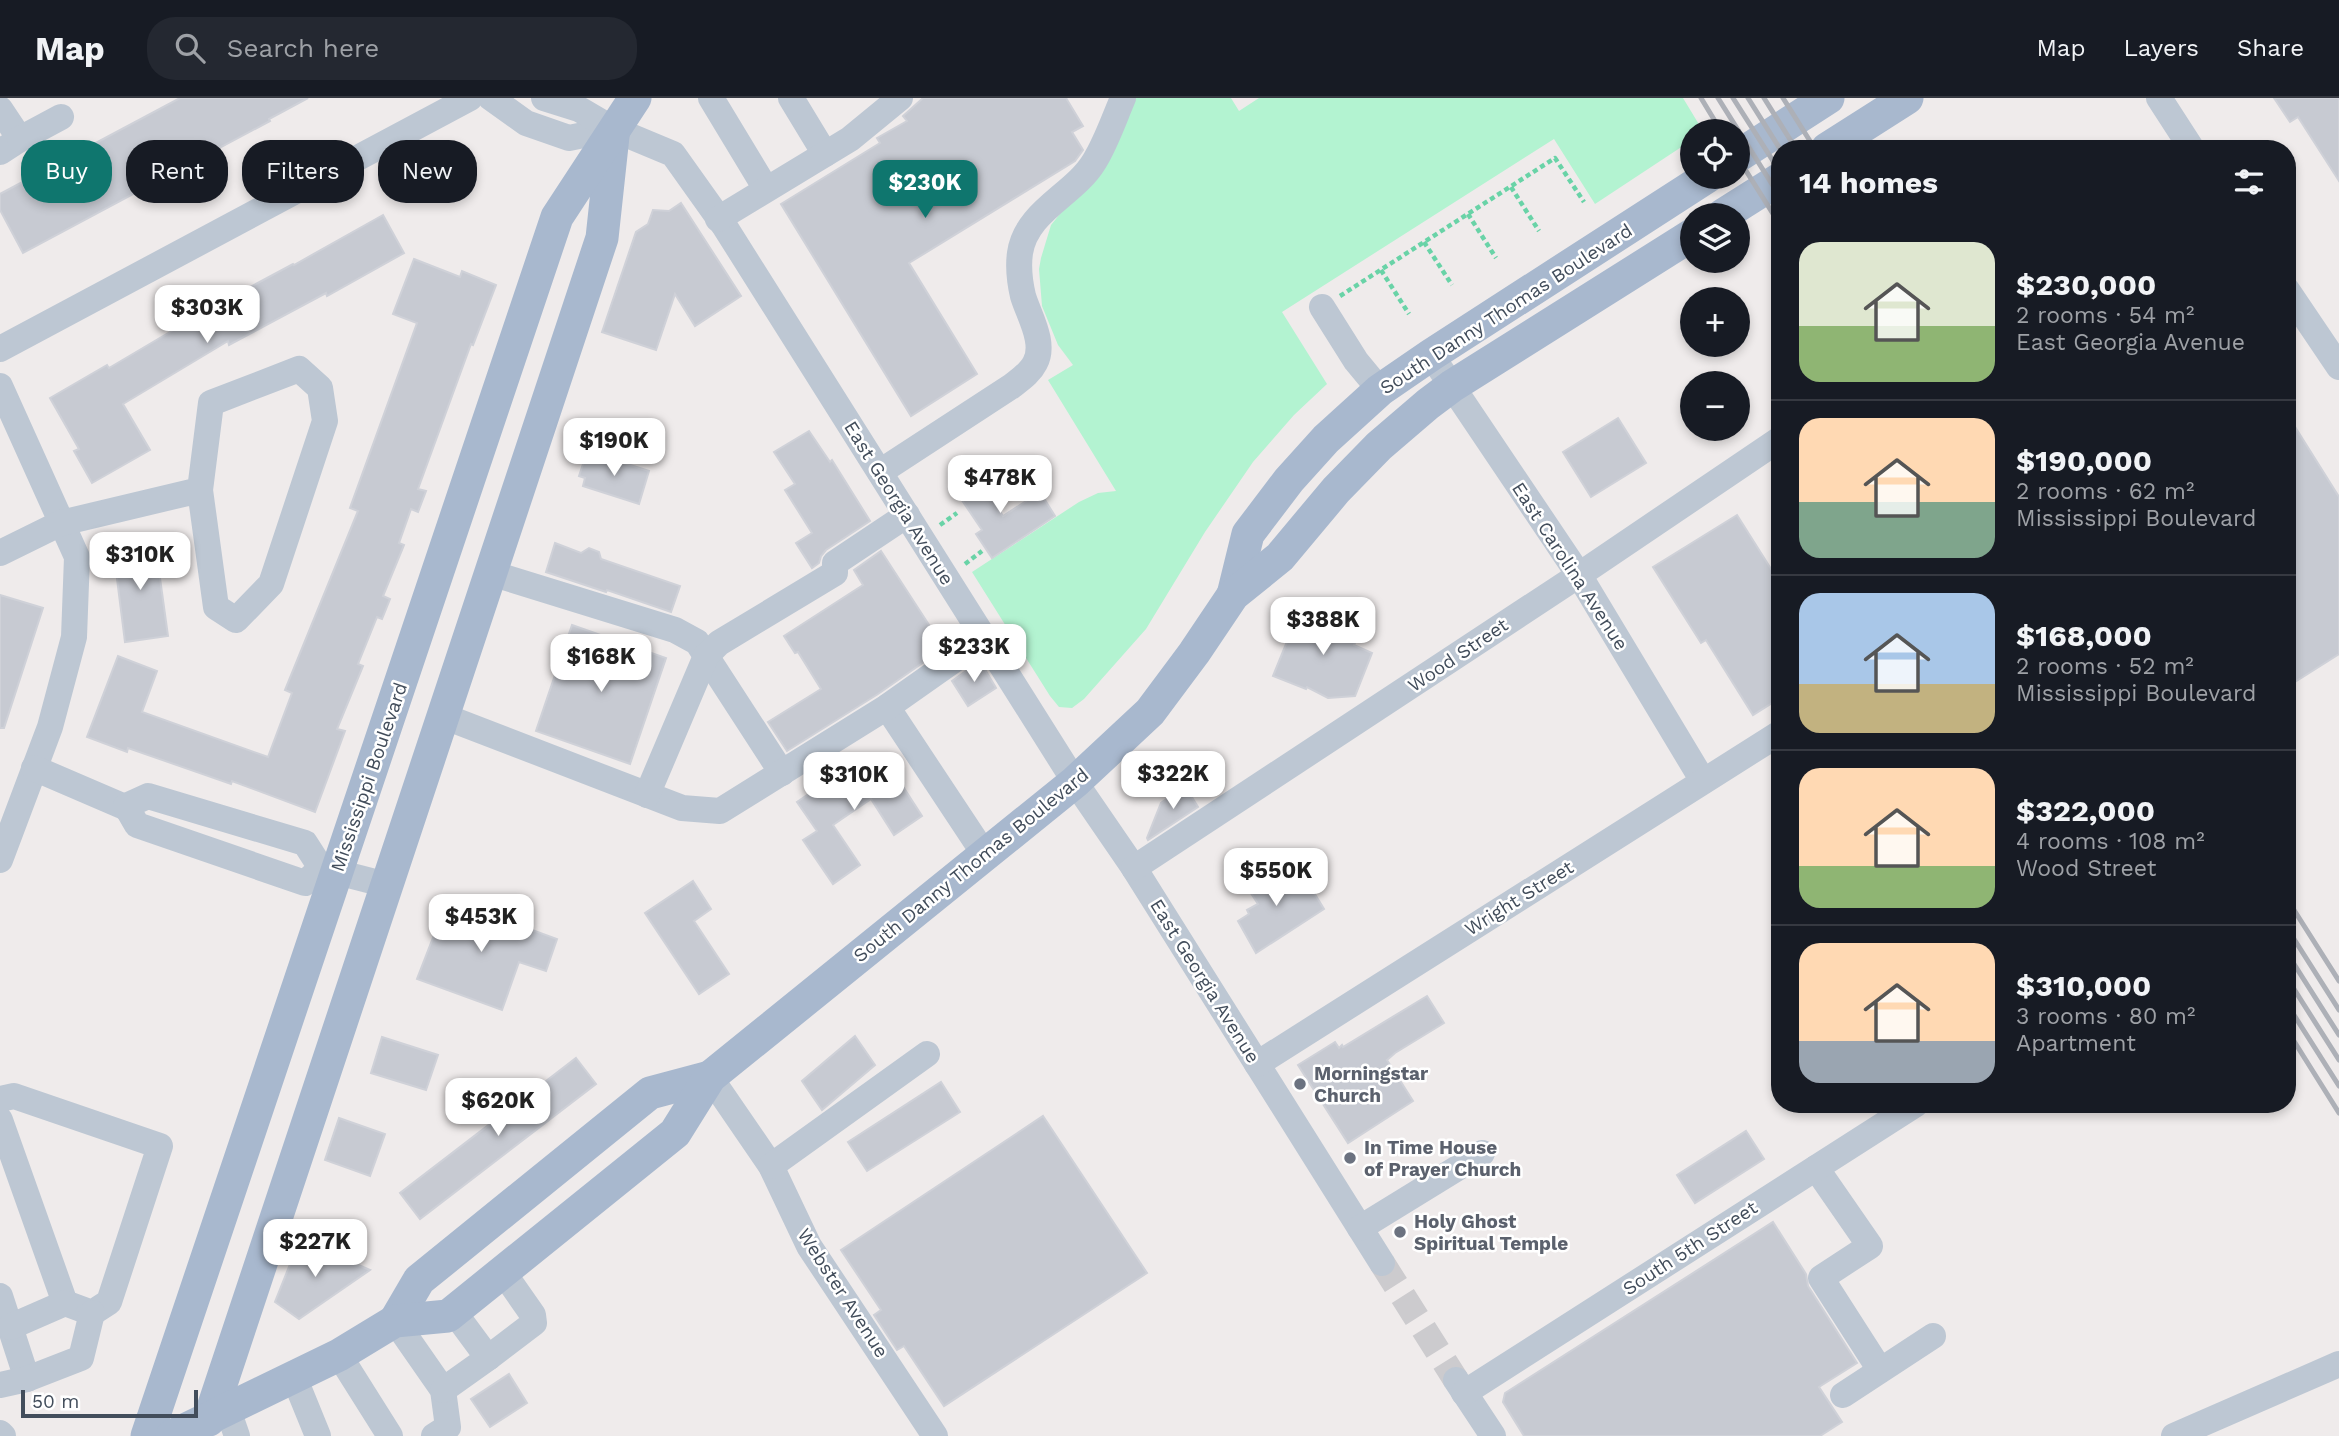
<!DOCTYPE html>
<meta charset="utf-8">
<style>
body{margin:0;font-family:"Work Sans",sans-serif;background:#242831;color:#f1f3f6;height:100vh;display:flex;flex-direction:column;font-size:26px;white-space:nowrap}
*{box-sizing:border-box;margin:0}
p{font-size:23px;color:#9ea1a6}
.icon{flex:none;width:38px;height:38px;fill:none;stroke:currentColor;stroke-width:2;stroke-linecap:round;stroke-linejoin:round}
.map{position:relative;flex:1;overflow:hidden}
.drawer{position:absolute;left:1771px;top:42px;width:525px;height:973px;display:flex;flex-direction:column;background:#171b24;border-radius:28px;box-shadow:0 4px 10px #0003}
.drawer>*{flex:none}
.banner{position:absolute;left:21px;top:42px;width:665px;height:63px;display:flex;gap:14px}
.tools{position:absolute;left:1680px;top:21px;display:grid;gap:14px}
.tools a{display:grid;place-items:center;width:70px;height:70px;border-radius:50%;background:#171b24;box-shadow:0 4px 10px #0003;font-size:35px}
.scale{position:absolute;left:21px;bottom:18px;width:177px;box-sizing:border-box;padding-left:7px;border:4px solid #424d5b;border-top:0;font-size:19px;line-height:24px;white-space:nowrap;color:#424d5b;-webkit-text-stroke:5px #fff;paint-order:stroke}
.price{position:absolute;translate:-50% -60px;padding:0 16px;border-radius:14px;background:#fff;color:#222;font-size:23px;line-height:46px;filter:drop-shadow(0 2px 4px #0008)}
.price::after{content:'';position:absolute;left:50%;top:42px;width:21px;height:16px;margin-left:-10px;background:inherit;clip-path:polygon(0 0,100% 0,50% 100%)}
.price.active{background:#0f766e;color:#fff}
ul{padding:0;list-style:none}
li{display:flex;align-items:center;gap:21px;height:175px;padding:0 28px}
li+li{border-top:2px solid #363941}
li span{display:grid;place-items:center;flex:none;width:196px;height:140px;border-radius:21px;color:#555}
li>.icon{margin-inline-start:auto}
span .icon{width:84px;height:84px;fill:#fffc;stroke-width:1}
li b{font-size:30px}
h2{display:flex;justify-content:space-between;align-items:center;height:84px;padding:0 28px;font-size:30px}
.pill{padding:0 24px;border-radius:28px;background:#171b24;box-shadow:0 4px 10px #0003;font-size:24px;line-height:63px}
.pill.active{background:#0f766e;color:#fff}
header{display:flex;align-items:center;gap:42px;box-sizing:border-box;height:98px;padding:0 35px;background:#171b24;border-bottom:2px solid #363941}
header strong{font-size:33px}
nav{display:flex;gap:38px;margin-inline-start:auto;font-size:24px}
.search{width:490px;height:63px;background:#242831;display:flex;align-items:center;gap:18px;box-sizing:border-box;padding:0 24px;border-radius:28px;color:#9ea1a6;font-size:26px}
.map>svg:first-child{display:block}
.green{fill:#b3f3d1}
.building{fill:#c7cad2;stroke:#cfd1d8;stroke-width:2}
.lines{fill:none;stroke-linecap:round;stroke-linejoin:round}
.minor-tunnel{stroke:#cccbce;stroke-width:26;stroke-dasharray:26 13;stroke-linecap:butt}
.path{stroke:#69d3a7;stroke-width:4.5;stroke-dasharray:5 3.5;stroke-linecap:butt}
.minor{stroke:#bdc7d3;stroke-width:26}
.major{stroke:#a8b8ce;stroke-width:33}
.rail{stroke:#adb0b7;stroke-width:5}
.worship-dot{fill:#6b7280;stroke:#fff;stroke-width:2.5}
.labels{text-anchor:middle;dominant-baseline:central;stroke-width:5;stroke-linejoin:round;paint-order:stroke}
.street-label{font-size:19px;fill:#424d5b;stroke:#fff}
.worship-label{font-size:19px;font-weight:bold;fill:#5b616d;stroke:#fff;text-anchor:start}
</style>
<header>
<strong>Map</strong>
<div class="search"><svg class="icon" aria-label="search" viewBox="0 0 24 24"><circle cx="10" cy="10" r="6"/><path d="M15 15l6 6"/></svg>Search here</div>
<nav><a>Map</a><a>Layers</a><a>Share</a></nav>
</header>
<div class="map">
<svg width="2339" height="1338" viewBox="0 0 2339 1338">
<rect width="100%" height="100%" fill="#efebeb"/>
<!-- green -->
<polygon class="green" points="1136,0 1231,0 1239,13 1259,0 1683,0 1703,33 1692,33 1692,42 1595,106 1554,41 1282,214 1327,286 1294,317 1253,364 1205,434 1146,531 1084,601 1072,610 1059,609 1050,598 972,474 1079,404 1098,395 1116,393 1048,282 1073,267 1058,247 1042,208 1039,171 1041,160 1051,127 1110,54"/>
<!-- building -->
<g class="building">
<polygon points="180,0 308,0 269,21 270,23 23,155 0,112 0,96"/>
<polygon points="923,0 1066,0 1083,28 1072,34 1083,52 1075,63 909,165 977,276 911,318 781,106 880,45 877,40 907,23 903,18"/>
<polygon points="2274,0 2339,0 2339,83 2298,19 2290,24"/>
<polygon points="681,105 741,198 695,228 675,196 656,252 602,234 636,134 648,126 653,112 669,113"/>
<polygon points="383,117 404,155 327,198 326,195 229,247 228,243 123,306 150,352 92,385 74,353 79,351 50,300 107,267 109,270 202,215 293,166 294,167"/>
<polygon points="414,161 460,179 462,173 496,187 473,247 471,246 418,391 426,393 418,414 411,411 399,445 404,447 383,498 390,501 382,521 377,519 358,566 363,568 337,631 345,633 315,714 232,683 231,686 128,650 127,654 87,639 118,558 157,573 142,614 268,659 292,595 285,592 358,413 350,410 417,225 393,216"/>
<polygon points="2287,316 2339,399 2339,556 2287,589"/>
<polygon points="1618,320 1646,365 1591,399 1563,354"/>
<polygon points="809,333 830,364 832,362 870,423 826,452 821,458 819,465 812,470 796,445 812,435 785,392 795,386 774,354"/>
<polygon points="593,355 649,373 639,406 583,388 585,380 579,378 585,360 591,362"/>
<polygon points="973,372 1003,418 1040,394 1055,418 992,460 976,436 982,432 951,386"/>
<polygon points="1737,417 1780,485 1780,600 1753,617 1706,542 1701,545 1653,469"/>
<polygon points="155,444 168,538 125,544 113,449"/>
<polygon points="555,445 581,455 589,450 599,454 601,461 680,488 671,514 607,492 606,494 546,474"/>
<polygon points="881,453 944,550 878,596 787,653 768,624 821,591 798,554 795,555 784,538 863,487 854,472"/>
<polygon points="0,497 43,510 4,630 0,630"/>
<polygon points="1301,509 1360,533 1354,547 1372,555 1355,598 1328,600 1307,589 1306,591 1273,578"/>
<polygon points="572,527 666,560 630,666 536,633"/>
<polygon points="980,563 996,590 968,608 952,583"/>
<polygon points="882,656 922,718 894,737 871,701 833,727 860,767 833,786 803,742 817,733 797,704 835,678 839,684"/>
<polygon points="1185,688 1198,709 1148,742 1147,740 1161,705"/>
<polygon points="1266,764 1284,794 1305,780 1324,811 1256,855 1238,823 1249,816 1247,812 1258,806 1241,780"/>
<polygon points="693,783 711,811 694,823 729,876 699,896 645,815"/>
<polygon points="448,801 557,841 546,873 519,864 502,912 417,881"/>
<polygon points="1427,898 1444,925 1395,955 1387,962 1413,1003 1348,1045 1298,967 1335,944 1339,950 1342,947 1343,949"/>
<polygon points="855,938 875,967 822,1012 802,983"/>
<polygon points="382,939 438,957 426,992 371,975"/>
<polygon points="576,960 596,986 420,1121 400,1095"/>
<polygon points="941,984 960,1014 867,1073 848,1044"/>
<polygon points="1043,1018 1147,1175 944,1308 904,1248 897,1252 874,1217 881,1212 841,1152"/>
<polygon points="339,1020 385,1036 370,1078 325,1062"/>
<polygon points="1746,1033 1764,1061 1695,1105 1677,1077"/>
<polygon points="1773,1124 1806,1176 1808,1188 1857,1265 1819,1289 1842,1324 1820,1338 1524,1338 1503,1304 1505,1295"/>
<polygon points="300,1141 370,1172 299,1221 275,1204"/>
<polygon points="509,1276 527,1305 490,1329 471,1301"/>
</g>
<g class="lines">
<!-- minor-tunnel -->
<polyline class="minor-tunnel" points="1382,1165 1456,1282"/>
<!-- path -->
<g class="path">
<polyline points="1511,89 1539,133"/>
<polyline points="1468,116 1496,160"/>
<polyline points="1424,144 1452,187"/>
<polyline points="1381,172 1409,216"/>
<polyline points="1340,198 1555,60 1584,104"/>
<polyline points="940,427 957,415"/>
<polyline points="965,466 982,453"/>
</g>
<!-- minor -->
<g class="minor">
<polyline points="491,0 526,25 569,40 613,31"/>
<polyline points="544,0 579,11 613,31 673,56 725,129 1075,684 1134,770 1382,1165"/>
<polyline points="711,0 766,91"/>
<polyline points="791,0 825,56"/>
<polyline points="2159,0 2192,51"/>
<polyline points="0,11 20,41 0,54"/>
<polyline points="20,41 61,19"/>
<polyline points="718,121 850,41 900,0"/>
<polyline points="2287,192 2339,269"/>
<polyline points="1322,209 1356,263 1380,292"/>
<polyline points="0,251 470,0"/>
<polyline points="1431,257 1579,477 1703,683"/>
<polyline points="0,288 77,459 74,539 50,629 0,762"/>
<path d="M880,374L1012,288C1021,281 1030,275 1035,265C1046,245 1029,218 1023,198C1020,185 1018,169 1020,155C1026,113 1074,97 1094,64C1106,45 1114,21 1123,0"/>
<polyline points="0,455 61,425 200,392 216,509 236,522 271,486 325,323 320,290 299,271 211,305 200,392"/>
<polyline points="491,475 675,532 697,544 782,675"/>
<polyline points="887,609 985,757"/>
<polyline points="443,618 682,710 720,713 887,609 985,540"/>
<polyline points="34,670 127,710"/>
<polyline points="647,697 706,558 719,545 835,475 835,465 907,417"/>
<polyline points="321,770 305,785 137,727 126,708 148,698 305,745 321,770 387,787"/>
<polyline points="1134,770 1579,477 1780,341"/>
<polyline points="1257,966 1780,635"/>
<polyline points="710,979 771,1068 809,1148 935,1338"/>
<polyline points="0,1001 14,998 160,1048 109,1204 92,1215 65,1205 0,1022"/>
<polyline points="771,1068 927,956"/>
<polyline points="1816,1070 1870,1148 1821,1180 1880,1272"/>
<polyline points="1360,1130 1482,1055"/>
<polyline points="0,1198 27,1281"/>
<polyline points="395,1223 443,1292 448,1329 434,1338"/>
<polyline points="10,1229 65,1205"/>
<polyline points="339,1257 390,1338"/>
<polyline points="488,1260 534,1225 533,1217 503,1174"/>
<polyline points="294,1279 318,1338"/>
<polyline points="1456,1282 1493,1338"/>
<polyline points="0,1287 27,1281 81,1260 92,1215"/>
<polyline points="443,1292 488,1260 454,1214"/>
<polyline points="1464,1295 1916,1006"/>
<polyline points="1843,1297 1933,1238"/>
<polyline points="228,1312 237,1338"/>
<polyline points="0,1335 3,1338"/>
<polyline points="2174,1338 2339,1266"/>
</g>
<!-- major -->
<g class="major">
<polyline points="1827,51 1907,0"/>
<polyline points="1738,58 1828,0"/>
<polyline points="1723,117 1780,81"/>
<polyline points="1233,497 1248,436 1289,382 1326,341 1380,292 1431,257 1707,79"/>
<polyline points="395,1223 419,1182 650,995 710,979"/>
<polyline points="209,1322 602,140 613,38"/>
<polyline points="147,1338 557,119 635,0"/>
<polyline points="172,1338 339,1257 395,1223 448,1218 675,1035 710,979 1075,684 1150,614 1194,555 1233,497 1280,459 1336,392 1379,348 1428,306 1452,288 1692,137"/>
</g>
<!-- rail -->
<g class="rail">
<polyline points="1701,0 1721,33"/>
<polyline points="1718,0 1780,99"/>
<polyline points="1733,0 1780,74"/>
<polyline points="1748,0 1780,51"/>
<polyline points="1764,0 1796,51"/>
<polyline points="1783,0 1815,51"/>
<polyline points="1738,60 1780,127"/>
<polyline points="2287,801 2339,883"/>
<polyline points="2287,830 2339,912"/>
<polyline points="2287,855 2339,937"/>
<polyline points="2287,880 2339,962"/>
<polyline points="2287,906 2339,988"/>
<polyline points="2287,932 2339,1015"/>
</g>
</g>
<!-- markers -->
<g class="worship-dot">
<circle cx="1300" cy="986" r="7"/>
<circle cx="1350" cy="1060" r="7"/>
<circle cx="1400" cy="1134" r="7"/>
</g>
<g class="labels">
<!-- street labels -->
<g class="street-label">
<text transform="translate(1506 211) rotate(-33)">South Danny Thomas Boulevard</text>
<text transform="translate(899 405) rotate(58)">East Georgia Avenue</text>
<text transform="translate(1570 468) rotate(57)">East Carolina Avenue</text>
<text transform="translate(1458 557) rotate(-34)">Wood Street</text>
<text transform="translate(369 679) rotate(-71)">Mississippi Boulevard</text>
<text transform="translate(971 767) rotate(-39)">South Danny Thomas Boulevard</text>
<text transform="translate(1519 800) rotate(-32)">Wright Street</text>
<text transform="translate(1205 883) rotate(58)">East Georgia Avenue</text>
<text transform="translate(1690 1150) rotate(-33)">South 5th Street</text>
<text transform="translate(843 1195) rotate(57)">Webster Avenue</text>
</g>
<!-- worship labels -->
<g class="worship-label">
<text x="1314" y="975">Morningstar<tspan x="1314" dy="22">Church</tspan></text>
<text x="1364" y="1049">In Time House<tspan x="1364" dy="22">of Prayer Church</tspan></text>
<text x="1414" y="1123">Holy Ghost<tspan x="1414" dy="22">Spiritual Temple</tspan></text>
</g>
</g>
</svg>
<div class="tools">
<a><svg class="icon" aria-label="locate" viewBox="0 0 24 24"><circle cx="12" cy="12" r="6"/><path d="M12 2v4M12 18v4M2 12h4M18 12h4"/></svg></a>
<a><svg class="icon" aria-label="layers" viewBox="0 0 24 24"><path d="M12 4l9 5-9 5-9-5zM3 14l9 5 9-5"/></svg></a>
<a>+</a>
<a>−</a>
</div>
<div class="scale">50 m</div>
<b class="price active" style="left:925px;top:122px">$230K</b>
<b class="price" style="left:207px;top:247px">$303K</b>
<b class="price" style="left:614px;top:380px">$190K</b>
<b class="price" style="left:1000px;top:417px">$478K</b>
<b class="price" style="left:140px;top:494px">$310K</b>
<b class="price" style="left:1323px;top:559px">$388K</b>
<b class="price" style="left:974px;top:586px">$233K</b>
<b class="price" style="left:601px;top:596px">$168K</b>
<b class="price" style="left:1173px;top:713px">$322K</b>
<b class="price" style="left:854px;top:714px">$310K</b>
<b class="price" style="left:1276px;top:810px">$550K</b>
<b class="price" style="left:481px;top:856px">$453K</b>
<b class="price" style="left:498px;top:1040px">$620K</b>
<b class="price" style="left:315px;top:1181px">$227K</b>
<div class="banner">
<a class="pill active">Buy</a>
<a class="pill">Rent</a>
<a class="pill">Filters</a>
<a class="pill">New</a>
</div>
<section class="drawer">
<h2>14 homes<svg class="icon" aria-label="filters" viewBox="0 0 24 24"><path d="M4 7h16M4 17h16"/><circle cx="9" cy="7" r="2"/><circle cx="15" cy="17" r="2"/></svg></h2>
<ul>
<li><span style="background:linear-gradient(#dfe7d0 60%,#8fb573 0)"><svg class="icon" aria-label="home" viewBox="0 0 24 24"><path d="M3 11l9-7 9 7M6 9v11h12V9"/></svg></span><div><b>$230,000</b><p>2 rooms · 54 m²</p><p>East Georgia Avenue</p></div></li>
<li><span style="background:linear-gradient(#ffd9b3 60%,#7fa58c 0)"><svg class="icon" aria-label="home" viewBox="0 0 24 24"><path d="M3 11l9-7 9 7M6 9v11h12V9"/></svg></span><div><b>$190,000</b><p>2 rooms · 62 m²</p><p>Mississippi Boulevard</p></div></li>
<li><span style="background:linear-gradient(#a9c7e8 65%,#c2b280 0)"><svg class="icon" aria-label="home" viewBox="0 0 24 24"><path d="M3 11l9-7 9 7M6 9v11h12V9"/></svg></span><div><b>$168,000</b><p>2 rooms · 52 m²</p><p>Mississippi Boulevard</p></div></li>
<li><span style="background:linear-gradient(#ffd9b3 70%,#8fb573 0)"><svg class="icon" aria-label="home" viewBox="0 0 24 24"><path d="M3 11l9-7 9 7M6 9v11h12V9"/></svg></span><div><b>$322,000</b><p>4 rooms · 108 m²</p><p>Wood Street</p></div></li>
<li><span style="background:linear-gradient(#ffd9b3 70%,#9aa5b1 0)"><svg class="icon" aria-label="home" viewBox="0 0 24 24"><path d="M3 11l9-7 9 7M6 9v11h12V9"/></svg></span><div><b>$310,000</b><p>3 rooms · 80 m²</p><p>Apartment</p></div></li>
</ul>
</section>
</div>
